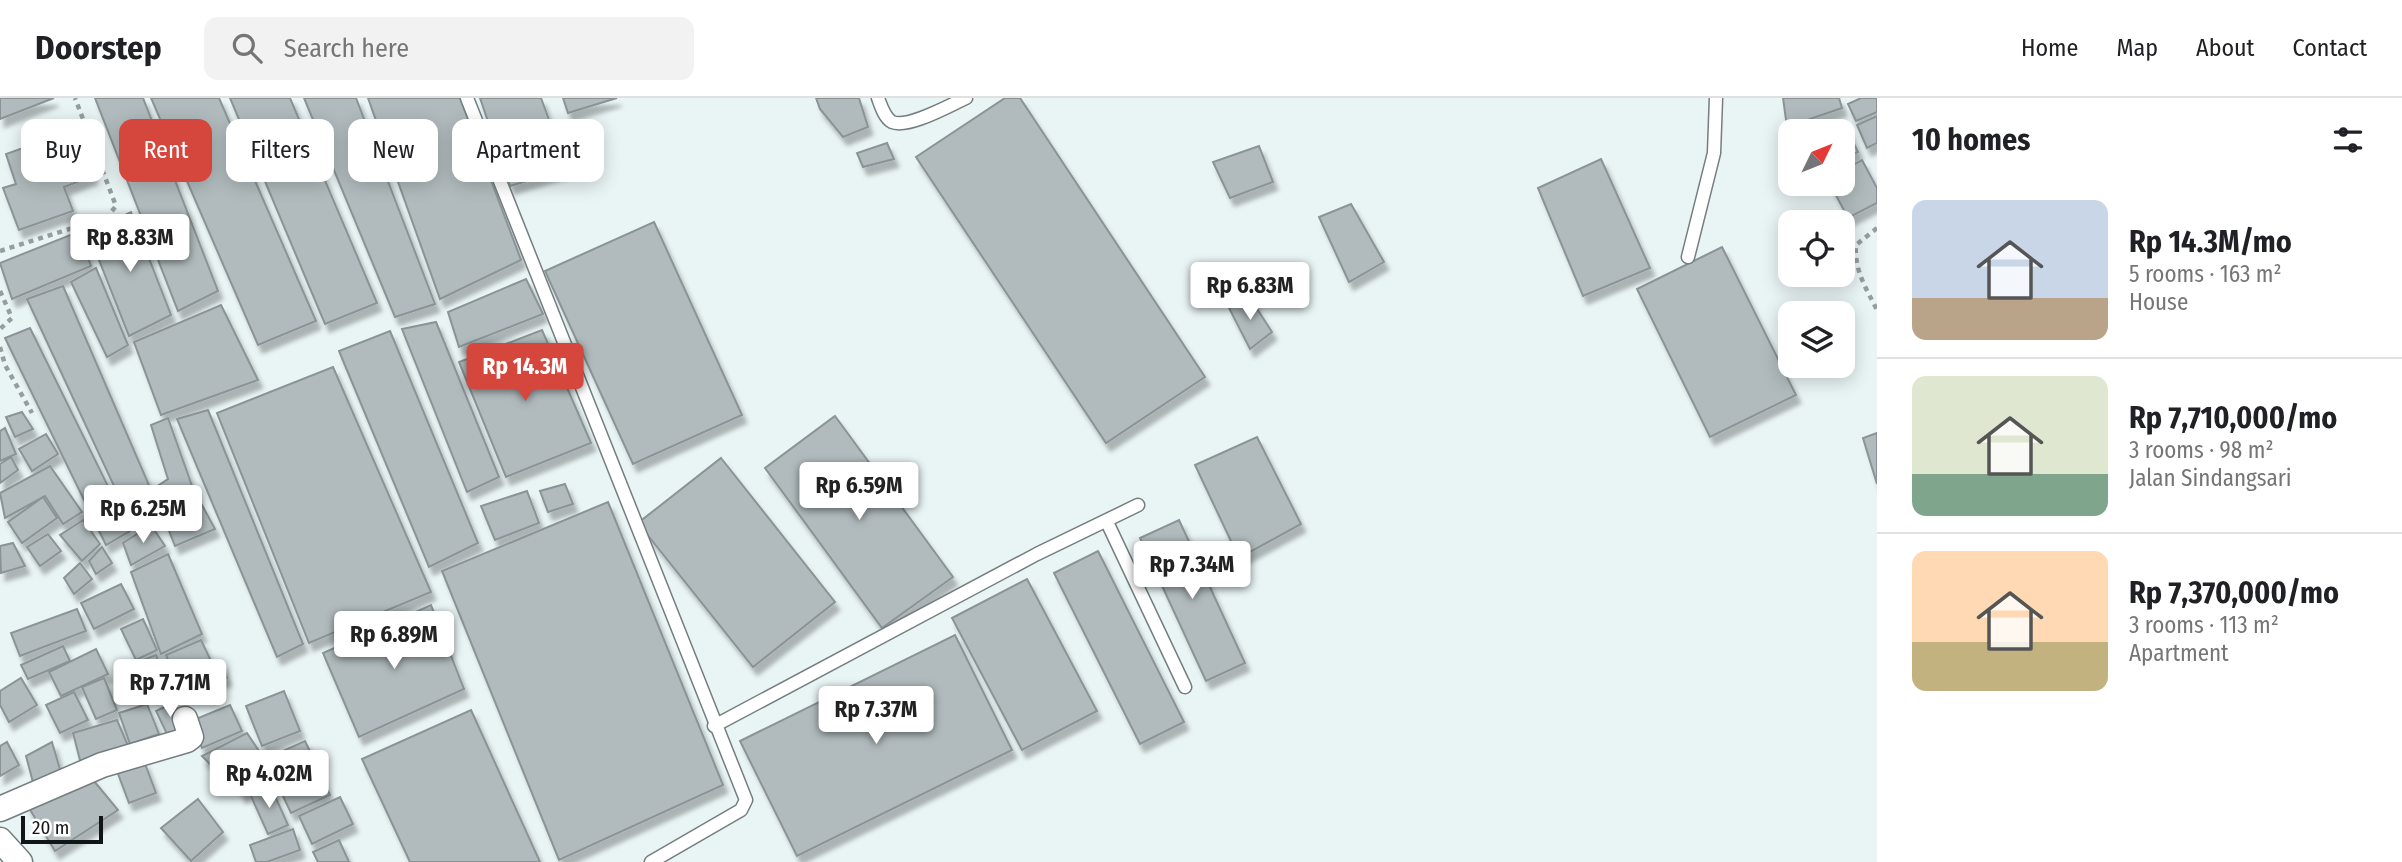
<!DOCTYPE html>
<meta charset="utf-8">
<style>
body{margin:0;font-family:"Fira Sans Condensed",sans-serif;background:#f2f2f2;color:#202124;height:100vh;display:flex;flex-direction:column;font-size:26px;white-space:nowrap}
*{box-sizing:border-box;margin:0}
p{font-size:23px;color:#757577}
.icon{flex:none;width:38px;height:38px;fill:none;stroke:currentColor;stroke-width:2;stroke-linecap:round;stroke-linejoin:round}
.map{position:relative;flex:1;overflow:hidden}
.drawer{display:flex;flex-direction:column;background:#fff;width:525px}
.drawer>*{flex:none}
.banner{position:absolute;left:21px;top:21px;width:665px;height:63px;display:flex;gap:14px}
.needle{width:46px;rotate:47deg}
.controls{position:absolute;left:1778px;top:21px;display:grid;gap:14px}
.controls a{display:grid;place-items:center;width:77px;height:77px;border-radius:14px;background:#fff;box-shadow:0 4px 18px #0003;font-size:35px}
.scale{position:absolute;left:21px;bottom:18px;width:82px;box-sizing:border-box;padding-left:7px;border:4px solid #121516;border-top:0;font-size:19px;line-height:24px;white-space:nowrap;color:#121516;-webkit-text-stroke:5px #fff;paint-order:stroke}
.price{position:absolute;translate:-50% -60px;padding:0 16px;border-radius:7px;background:#fff;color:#222;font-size:23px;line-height:46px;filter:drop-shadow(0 2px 4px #0008)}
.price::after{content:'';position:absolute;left:50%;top:42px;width:21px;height:16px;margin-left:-10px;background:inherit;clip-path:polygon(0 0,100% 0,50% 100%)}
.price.current{background:#d5473c;color:#fff}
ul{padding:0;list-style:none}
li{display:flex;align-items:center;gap:21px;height:175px;padding:0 35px}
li+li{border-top:2px solid #e0e0e0}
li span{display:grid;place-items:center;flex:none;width:196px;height:140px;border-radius:14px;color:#555}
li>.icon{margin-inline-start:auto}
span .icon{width:84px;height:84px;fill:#fffc;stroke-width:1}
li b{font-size:30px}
h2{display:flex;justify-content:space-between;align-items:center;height:84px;padding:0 35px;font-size:30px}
.pill{padding:0 24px;border-radius:14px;background:#fff;box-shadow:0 4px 18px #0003;font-size:24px;line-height:63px}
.pill.current{background:#d5473c;color:#fff}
header{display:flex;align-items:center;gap:42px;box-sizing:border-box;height:98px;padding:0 35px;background:#fff;border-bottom:2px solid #e0e0e0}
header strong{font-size:33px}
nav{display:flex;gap:38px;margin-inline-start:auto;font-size:24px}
.search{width:490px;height:63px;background:#f2f2f2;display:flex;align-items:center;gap:18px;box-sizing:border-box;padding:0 24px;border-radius:14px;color:#757577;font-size:26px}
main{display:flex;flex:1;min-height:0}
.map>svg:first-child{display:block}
.building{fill:#b1bbbd;stroke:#8a9395;stroke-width:2;filter:url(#shadow)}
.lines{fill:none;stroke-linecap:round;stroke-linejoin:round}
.service-casing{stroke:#757e7f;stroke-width:15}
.minor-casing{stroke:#757e7f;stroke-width:27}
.path{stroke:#959d9e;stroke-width:4.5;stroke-dasharray:5 5;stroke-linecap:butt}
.service{stroke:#fff;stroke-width:12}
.minor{stroke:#fff;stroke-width:24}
</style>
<header>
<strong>Doorstep</strong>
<div class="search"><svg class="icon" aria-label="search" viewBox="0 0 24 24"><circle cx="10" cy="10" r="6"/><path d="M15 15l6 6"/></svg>Search here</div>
<nav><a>Home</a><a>Map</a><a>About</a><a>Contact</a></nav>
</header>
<main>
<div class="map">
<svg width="1877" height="764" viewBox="0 0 1877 764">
<defs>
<filter id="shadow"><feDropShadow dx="4.5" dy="8" stdDeviation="2" flood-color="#0004"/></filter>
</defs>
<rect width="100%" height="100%" fill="#e9f4f5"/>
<!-- building -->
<g class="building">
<polygon points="0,0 54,0 0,21"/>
<polygon points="95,0 143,0 218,193 178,213"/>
<polygon points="151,0 219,0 316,223 258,247"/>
<polygon points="230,0 290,0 377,205 325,226"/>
<polygon points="304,0 356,0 435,206 395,219"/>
<polygon points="368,0 460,0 521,162 440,201"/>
<polygon points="480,0 541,0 567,71 510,88"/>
<polygon points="563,0 617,0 568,15"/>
<polygon points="816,0 859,0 868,29 843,39 820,11"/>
<polygon points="1005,0 1020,0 1205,279 1106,345 916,59"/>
<polygon points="1783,0 1839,0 1842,10 1787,29"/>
<polygon points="1861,0 1877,0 1877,14 1856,23 1848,6"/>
<polygon points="1877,18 1877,45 1867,50 1857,27"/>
<polygon points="1845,27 1858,54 1843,61 1843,33 1831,33"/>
<polygon points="76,31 93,78 64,89 73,113 19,132 3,90 16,86 6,56"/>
<polygon points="887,45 894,61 863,69 857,55"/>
<polygon points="1259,48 1273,84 1230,100 1213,64"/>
<polygon points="1601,61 1650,170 1583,198 1538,90"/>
<polygon points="1862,62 1877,90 1877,105 1848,120 1830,86 1843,86 1843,72"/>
<polygon points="1351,106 1384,164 1349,184 1319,119"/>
<polygon points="131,114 171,217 129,238 88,134"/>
<polygon points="654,124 742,317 633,366 545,173"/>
<polygon points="78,134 91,168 12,201 0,165"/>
<polygon points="1722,149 1796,297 1710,339 1637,191"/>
<polygon points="96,170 128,247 107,259 71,184"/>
<polygon points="526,181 543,216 459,249 448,214"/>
<polygon points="63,188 151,392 168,381 151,327 168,320 197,402 134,431 27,201"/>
<polygon points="1250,200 1272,234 1250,251 1229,210"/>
<polygon points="221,207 258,282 161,317 134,244"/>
<polygon points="436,224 499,379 467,394 402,231"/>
<polygon points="30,230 130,433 106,447 5,240"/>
<polygon points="542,232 591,345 506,379 459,264"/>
<polygon points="390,233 478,445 429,469 339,253"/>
<polygon points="333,269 431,494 309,545 217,315"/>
<polygon points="208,312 303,546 277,559 177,321"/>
<polygon points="22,314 33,331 15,339 6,319"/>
<polygon points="835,318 953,479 882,530 765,370"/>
<polygon points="5,330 16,356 0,363 0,333"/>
<polygon points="1877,335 1877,386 1863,340"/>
<polygon points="46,336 58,356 32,373 19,351"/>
<polygon points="1257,339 1301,426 1239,460 1195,367"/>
<polygon points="11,359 18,372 0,385 0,366"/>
<polygon points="721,360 835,504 753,569 638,425"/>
<polygon points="50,368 82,414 63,426 45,398 5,420 0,395"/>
<polygon points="565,386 573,406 548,414 540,393"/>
<polygon points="527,393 539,425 495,442 481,408"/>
<polygon points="43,399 57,420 22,445 8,424"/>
<polygon points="608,404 723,687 559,762 442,473"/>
<polygon points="202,407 215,431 175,448 166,425"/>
<polygon points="83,422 100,446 82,463 60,437"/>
<polygon points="1179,422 1245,565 1206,583 1140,440"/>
<polygon points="151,427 165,448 131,467 123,445"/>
<polygon points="48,436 61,453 40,468 27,449"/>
<polygon points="13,445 25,468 1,475 0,448"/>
<polygon points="102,449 112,465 96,476 89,463"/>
<polygon points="1098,453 1184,624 1140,646 1054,475"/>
<polygon points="168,456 202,536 161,556 131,474"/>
<polygon points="80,465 92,481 74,496 64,480"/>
<polygon points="1027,481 1097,613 1022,652 952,520"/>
<polygon points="121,486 134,511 94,531 81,505"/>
<polygon points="431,507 464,591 359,639 323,555"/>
<polygon points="77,511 86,533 20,558 11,535"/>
<polygon points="143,521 157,552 136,562 121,531"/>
<polygon points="955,537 1012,652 797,758 740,643"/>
<polygon points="201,542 211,563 175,578 166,557"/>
<polygon points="63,548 70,563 28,581 21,567"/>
<polygon points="96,551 108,576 61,598 49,574"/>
<polygon points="156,557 166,580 131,595 120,571"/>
<polygon points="221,563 227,580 205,588 198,572"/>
<polygon points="21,580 37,607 9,624 0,607 0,593"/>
<polygon points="104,580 117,612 96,621 82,589"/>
<polygon points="284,593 300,633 262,648 246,608"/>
<polygon points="74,594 88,622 60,635 46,607"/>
<polygon points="175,604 183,630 168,638 156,613"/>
<polygon points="147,606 159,636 130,646 119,615"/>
<polygon points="230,607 242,633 202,650 191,623"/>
<polygon points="471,612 540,764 410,764 362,661"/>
<polygon points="117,622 129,650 82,670 73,635"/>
<polygon points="247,635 261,656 226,683 202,658"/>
<polygon points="305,643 318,670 280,688 267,660"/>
<polygon points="7,644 19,667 0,678 0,648"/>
<polygon points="52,644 61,675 34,688 26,658"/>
<polygon points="144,663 156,695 129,705 117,673"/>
<polygon points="260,666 266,682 242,697 235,684"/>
<polygon points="320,676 330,697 291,715 281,694"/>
<polygon points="89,677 118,712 55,753 26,705"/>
<polygon points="270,687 288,727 268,736 250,696"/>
<polygon points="340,699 353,726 312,746 299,718"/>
<polygon points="198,701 223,734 191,763 161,730"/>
<polygon points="293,731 300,752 267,764 256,764 250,747"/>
<polygon points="339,742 349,764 318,764 313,754"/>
</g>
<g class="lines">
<!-- service casing -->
<g class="service-casing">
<g id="service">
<polyline points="467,0 746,702 741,712 651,764"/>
<path d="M878,0C881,8 884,19 892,24C908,31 950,7 966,0"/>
<polyline points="1688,159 1714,55 1716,0"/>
<polyline points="1107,424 1185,589"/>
<polyline points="714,628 1037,456 1138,407"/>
</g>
</g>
<!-- minor casing -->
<g class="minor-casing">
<g id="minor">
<polyline points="0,711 102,667 187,642 191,639 185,621"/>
<polyline points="0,742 20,764"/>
</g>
</g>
<!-- path -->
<g class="path">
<path d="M1877,130L1856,147C1854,172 1866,190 1877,212"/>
<polyline points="0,153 107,119 116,108 75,0"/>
<polyline points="0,193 12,220 0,231"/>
<polyline points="0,249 5,267 32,315"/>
</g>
<!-- service -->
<use href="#service" class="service"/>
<!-- minor -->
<use href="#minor" class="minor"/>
</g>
</svg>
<div class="controls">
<a><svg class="needle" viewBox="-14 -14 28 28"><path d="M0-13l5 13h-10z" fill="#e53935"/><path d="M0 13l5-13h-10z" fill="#757577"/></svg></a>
<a><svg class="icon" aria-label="locate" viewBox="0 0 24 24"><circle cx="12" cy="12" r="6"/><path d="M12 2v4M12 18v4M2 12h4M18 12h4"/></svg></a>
<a><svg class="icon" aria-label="layers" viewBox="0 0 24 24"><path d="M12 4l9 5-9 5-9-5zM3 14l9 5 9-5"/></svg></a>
</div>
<div class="scale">20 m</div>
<b class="price" style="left:130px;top:176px">Rp 8.83M</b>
<b class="price" style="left:1250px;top:224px">Rp 6.83M</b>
<b class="price current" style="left:525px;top:305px">Rp 14.3M</b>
<b class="price" style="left:859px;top:424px">Rp 6.59M</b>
<b class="price" style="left:143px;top:447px">Rp 6.25M</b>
<b class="price" style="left:1192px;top:503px">Rp 7.34M</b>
<b class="price" style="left:394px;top:573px">Rp 6.89M</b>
<b class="price" style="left:170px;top:621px">Rp 7.71M</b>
<b class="price" style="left:876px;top:648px">Rp 7.37M</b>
<b class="price" style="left:269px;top:712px">Rp 4.02M</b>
<div class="banner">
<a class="pill">Buy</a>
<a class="pill current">Rent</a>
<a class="pill">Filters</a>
<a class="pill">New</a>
<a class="pill">Apartment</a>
</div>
</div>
<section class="drawer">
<h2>10 homes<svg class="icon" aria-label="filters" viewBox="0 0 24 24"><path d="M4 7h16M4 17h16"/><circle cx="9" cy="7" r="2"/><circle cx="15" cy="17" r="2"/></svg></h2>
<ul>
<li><span style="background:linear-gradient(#c9d6e8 70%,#b9a48a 0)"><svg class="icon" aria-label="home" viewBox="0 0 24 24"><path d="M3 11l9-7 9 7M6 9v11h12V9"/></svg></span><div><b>Rp 14.3M/mo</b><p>5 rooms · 163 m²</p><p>House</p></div></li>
<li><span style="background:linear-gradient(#dfe7d0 70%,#7fa58c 0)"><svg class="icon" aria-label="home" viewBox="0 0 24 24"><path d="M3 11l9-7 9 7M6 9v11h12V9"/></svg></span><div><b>Rp 7,710,000/mo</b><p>3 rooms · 98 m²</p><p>Jalan Sindangsari</p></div></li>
<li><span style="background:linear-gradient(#ffd9b3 65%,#c2b280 0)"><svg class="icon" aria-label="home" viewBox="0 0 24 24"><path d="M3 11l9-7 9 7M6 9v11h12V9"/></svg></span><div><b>Rp 7,370,000/mo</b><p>3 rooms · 113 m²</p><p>Apartment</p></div></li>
</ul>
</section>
</main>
